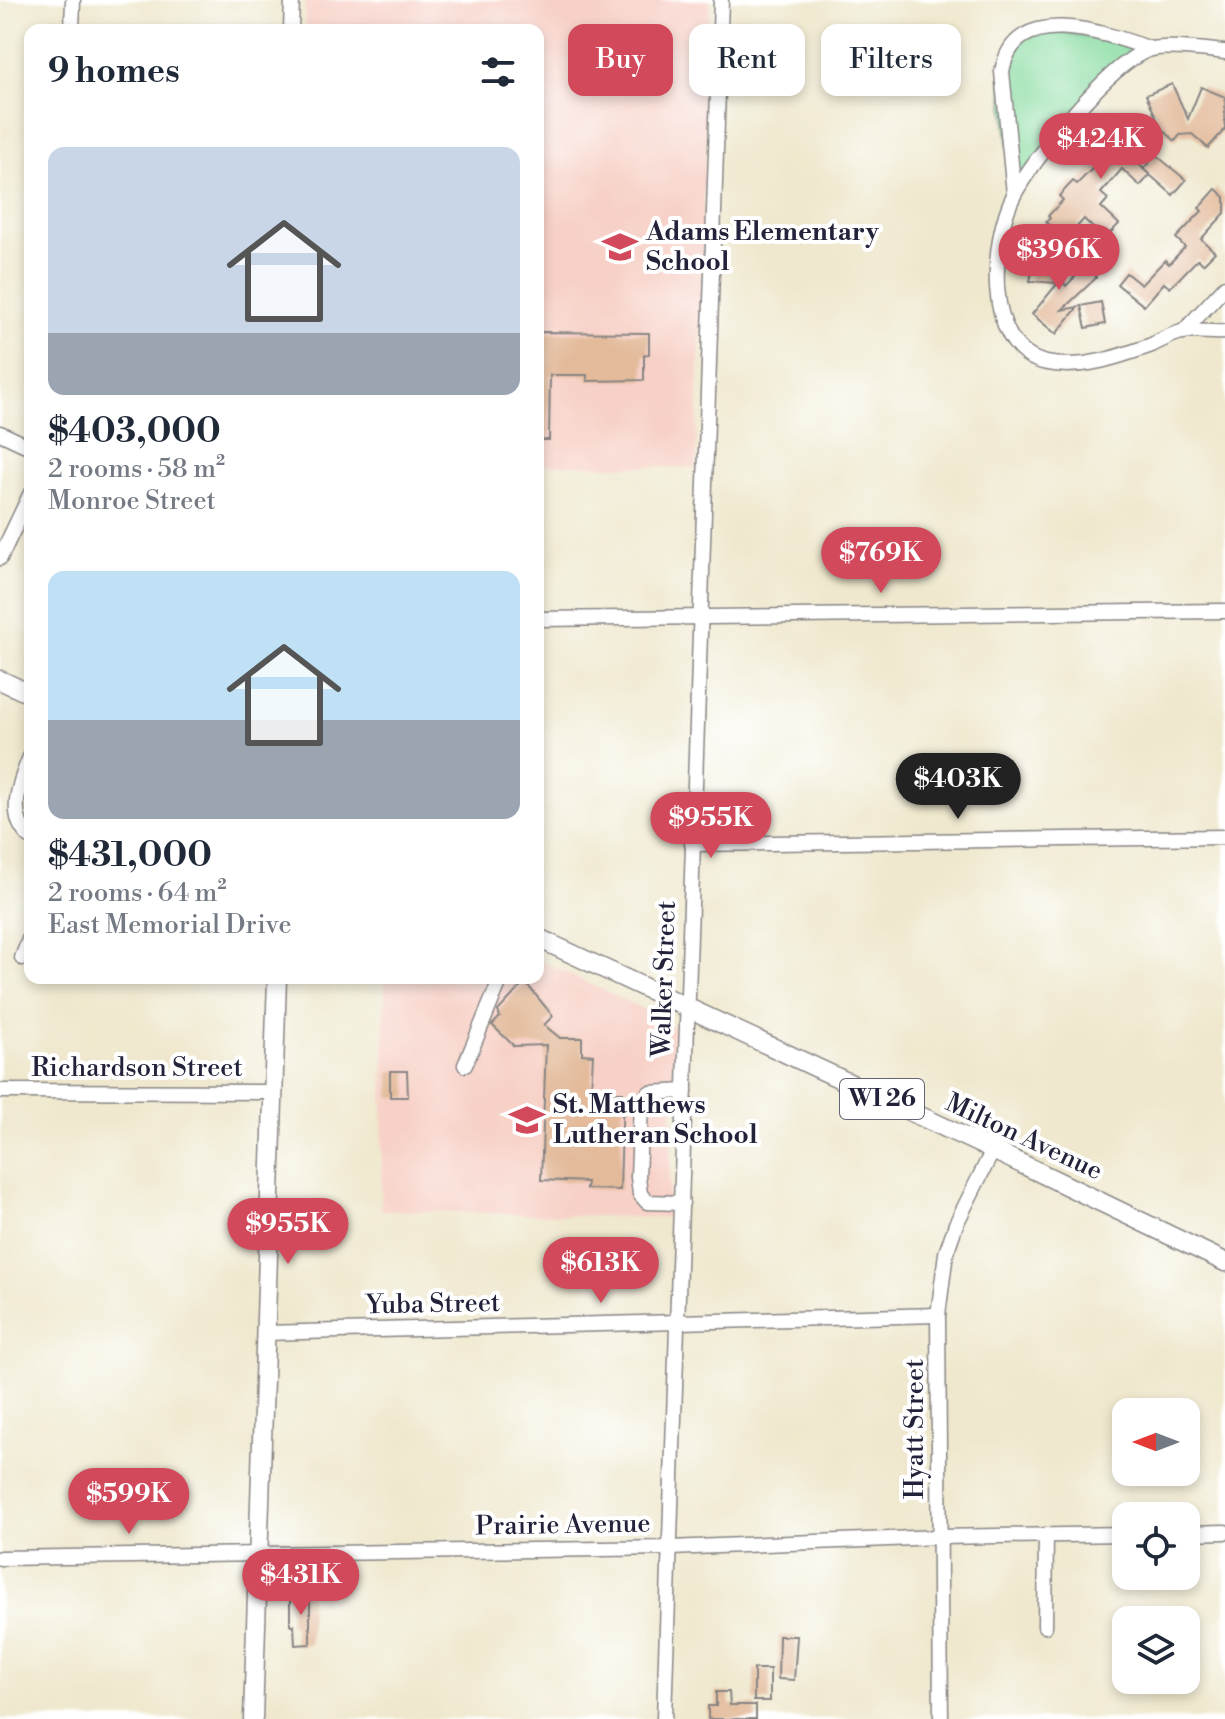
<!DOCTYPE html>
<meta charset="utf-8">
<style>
body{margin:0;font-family:"Libre Bodoni",serif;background:#f6f6f7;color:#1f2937;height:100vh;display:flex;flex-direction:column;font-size:30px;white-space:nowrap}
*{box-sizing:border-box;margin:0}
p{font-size:26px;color:#747a83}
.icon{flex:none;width:44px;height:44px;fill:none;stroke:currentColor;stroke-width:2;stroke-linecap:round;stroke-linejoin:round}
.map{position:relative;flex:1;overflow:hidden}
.sheet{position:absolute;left:24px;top:24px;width:520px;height:960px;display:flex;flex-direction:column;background:#fff;border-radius:16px;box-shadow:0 4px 12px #0003}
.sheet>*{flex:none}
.banner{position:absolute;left:568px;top:24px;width:536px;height:72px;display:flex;gap:16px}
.needle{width:52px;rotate:270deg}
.fabs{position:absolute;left:1112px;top:1398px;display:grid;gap:16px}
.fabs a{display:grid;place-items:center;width:88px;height:88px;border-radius:16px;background:#fff;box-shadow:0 4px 12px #0003;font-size:40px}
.price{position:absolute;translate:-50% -68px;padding:0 18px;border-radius:28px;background:#d1495b;color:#fff;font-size:26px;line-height:52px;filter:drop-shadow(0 2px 4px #0008)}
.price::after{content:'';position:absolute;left:50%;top:48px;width:24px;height:18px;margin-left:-12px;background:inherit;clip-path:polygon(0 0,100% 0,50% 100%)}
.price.on{background:#222;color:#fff}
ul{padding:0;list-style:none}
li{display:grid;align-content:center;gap:16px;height:424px;padding:0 24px}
li span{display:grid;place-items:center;height:248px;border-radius:16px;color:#555}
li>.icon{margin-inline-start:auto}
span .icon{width:144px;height:144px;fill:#fffc;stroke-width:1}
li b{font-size:34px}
h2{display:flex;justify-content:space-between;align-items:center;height:96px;padding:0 24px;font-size:34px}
.tag{padding:0 28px;border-radius:16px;background:#fff;box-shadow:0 4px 12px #0003;font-size:28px;line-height:72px}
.tag.on{background:#d1495b;color:#fff}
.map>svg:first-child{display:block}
.built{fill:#f7d1c7}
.green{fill:#84da9e;stroke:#537e6c;stroke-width:2}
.building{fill:#e3bb9b}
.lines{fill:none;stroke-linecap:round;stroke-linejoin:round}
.minor-casing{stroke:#888584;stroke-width:17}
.major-casing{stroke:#888584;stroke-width:21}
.minor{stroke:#fff;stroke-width:14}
.major{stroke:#fff;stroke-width:18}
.labels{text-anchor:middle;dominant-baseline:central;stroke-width:8;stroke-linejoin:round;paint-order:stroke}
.shield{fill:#fff;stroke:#646476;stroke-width:2}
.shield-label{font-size:24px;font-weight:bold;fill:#22223b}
.poi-label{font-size:26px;font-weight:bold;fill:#22223b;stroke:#fff;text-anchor:start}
.street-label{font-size:26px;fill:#22223b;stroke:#fff}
</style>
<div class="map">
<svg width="1225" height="1719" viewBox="0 0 1225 1719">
<rect width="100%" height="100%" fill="#fff"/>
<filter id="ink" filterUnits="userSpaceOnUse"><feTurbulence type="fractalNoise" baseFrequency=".0125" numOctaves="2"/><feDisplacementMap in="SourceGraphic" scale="16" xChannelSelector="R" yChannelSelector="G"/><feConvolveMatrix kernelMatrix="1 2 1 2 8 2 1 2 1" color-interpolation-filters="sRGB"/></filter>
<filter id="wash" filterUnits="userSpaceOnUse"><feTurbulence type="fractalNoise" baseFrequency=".006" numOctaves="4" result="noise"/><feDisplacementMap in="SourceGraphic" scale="32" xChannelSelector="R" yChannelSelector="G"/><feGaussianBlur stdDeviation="1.8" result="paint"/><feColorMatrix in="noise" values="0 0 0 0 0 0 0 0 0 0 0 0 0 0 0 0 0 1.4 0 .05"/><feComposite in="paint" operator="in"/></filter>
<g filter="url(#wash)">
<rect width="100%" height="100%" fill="#efe8ce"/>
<!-- built -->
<g class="built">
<polygon points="305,0 710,0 696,468 538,464 538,30 305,30"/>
<polygon points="538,960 665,1019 675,1030 668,1218 381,1210 385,978 538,978"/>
</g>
<!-- green -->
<polygon class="green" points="1037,27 1151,49 1095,91 1014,194 1002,83 1009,51"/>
<g id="blocks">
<!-- building -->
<g class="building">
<polygon points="1172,84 1188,119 1201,87 1225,97 1225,129 1208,148 1192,134 1180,135 1175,141 1161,128 1146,95"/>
<polygon points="1129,110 1149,129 1127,153 1150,175 1140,186 1122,169 1101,193 1108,199 1101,207 1119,224 1104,239 1084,219 1065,240 1046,222 1050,218 1048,216 1063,200 1059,196 1073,181 1077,184 1096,165 1093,162 1098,157 1092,151"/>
<polygon points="1156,155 1186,180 1173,195 1143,169"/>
<polygon points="1216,189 1225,197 1225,213 1201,239 1215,252 1203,264 1198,259 1195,262 1170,288 1164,283 1144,306 1117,284 1126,273 1141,285 1165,260 1169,264 1185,247 1176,238 1202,211 1199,208"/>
<polygon points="1035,257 1055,259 1054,267 1066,286 1092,260 1096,278 1062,310 1078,307 1056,334 1032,314 1058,283 1030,281"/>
<polygon points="1101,302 1105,324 1086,328 1081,306"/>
<polygon points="538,332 649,333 649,354 644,355 644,380 587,381 587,375 550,375 549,440 538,440"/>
<polygon points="525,982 553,1016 544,1025 560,1038 582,1038 582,1054 593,1055 591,1092 623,1092 620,1190 586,1189 587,1182 541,1180 546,1045 514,1046 492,1025 500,1017 498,1011"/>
<polygon points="390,1071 407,1071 408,1097 390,1097"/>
<polygon points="290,1592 310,1592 310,1644 295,1645 294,1625 290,1625"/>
<polygon points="779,1636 797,1636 794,1680 778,1679"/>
<rect x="754" y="1669" width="16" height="32"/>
<polygon points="716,1692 729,1692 730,1705 756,1705 756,1719 708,1719 708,1706 716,1706"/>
</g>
</g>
</g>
<g filter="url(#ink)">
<use href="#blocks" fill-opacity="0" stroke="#888584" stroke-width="2"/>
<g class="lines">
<!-- minor casing -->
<g class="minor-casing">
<g id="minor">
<polyline points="72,30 73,0"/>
<polyline points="291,30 292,0"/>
<path d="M1225,52C1207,50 1169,45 1152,49C1114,57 1034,158 1015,193C991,237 981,350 1047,363C1081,370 1118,357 1149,346C1159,342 1171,334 1182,332C1195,330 1212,333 1225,332"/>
<path d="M1014,194L1002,72C1014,0 1105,33 1151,49"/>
<polyline points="1183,332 1225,287"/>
<polyline points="0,433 30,447"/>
<polyline points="0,558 30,495"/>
<polyline points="538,619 1225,611"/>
<path d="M30,757C20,781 6,817 30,837"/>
<polyline points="692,844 1225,837"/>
<polyline points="22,958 30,937"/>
<polyline points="465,1065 501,978"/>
<polyline points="0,1091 273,1092"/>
<polyline points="682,1203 647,1202 640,1194 638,1177 641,1103 649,1093 685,1091"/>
<polyline points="265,1333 938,1315"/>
<polyline points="1186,1533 1225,1532"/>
<polyline points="0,1558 670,1548 939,1537 1126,1534"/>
<polyline points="1045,1626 1046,1535"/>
<polyline points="664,1719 721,0"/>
<polyline points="941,1719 938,1315 946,1253 956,1224 993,1150"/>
</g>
</g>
<!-- major casing -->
<g class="major-casing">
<g id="major">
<polyline points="0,680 30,694"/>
<polyline points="538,938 993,1150 1225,1262"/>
<polyline points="253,1719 277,978"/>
</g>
</g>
<!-- minor -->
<use href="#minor" class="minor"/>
<!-- major -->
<use href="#major" class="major"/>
</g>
</g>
<!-- icons -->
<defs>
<g id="school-bare" transform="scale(2.76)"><path d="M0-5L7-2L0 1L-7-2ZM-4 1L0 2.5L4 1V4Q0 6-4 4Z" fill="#d1495b" stroke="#fff" stroke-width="2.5" paint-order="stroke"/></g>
</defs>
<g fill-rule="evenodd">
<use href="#school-bare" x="620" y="247"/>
<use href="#school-bare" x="527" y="1120"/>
</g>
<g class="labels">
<!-- shield labels -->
<rect class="shield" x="840" y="1079" width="84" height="40" rx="6"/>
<g class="shield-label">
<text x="882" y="1099">WI 26</text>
</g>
<!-- poi labels -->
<g class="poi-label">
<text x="646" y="232">Adams Elementary<tspan x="646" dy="30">School</tspan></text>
<text x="553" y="1105">St. Matthews<tspan x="553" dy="30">Lutheran School</tspan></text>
</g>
<!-- street labels -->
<g class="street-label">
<text transform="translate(664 979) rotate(-88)">Walker Street</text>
<text x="137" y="1068">Richardson Street</text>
<text transform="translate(1024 1137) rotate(25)">Milton Avenue</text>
<text transform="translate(433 1304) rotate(-1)">Yuba Street</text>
<text transform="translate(915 1429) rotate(-90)">Hyatt Street</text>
<text transform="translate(563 1525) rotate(-1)">Prairie Avenue</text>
</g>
</g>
</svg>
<div class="fabs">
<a><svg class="needle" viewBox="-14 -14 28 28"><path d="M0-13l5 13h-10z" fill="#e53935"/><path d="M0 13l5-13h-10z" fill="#747a83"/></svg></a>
<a><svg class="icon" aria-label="locate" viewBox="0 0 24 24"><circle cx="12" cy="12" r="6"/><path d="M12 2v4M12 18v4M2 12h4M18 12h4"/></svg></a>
<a><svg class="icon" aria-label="layers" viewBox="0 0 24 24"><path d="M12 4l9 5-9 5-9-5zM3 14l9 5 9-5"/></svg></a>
</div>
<b class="price" style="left:1101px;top:181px">$424K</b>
<b class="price" style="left:1059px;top:292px">$396K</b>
<b class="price" style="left:881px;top:595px">$769K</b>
<b class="price on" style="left:958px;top:821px">$403K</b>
<b class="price" style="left:711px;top:860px">$955K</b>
<b class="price" style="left:288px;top:1266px">$955K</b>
<b class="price" style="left:601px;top:1305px">$613K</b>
<b class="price" style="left:129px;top:1536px">$599K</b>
<b class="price" style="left:301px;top:1617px">$431K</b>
<div class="banner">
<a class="tag on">Buy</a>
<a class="tag">Rent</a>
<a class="tag">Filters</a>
</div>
<section class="sheet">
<h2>9 homes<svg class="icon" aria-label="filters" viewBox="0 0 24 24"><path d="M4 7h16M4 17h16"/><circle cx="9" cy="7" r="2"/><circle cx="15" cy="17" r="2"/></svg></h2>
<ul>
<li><span style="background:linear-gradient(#c9d6e8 75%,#9aa5b1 0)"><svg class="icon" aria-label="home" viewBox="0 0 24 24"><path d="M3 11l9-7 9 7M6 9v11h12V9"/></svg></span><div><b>$403,000</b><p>2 rooms · 58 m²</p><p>Monroe Street</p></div></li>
<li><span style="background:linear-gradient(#bfe0f5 60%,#9aa5b1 0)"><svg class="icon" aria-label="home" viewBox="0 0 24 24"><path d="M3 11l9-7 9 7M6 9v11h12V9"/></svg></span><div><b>$431,000</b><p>2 rooms · 64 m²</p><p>East Memorial Drive</p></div></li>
</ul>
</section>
</div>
